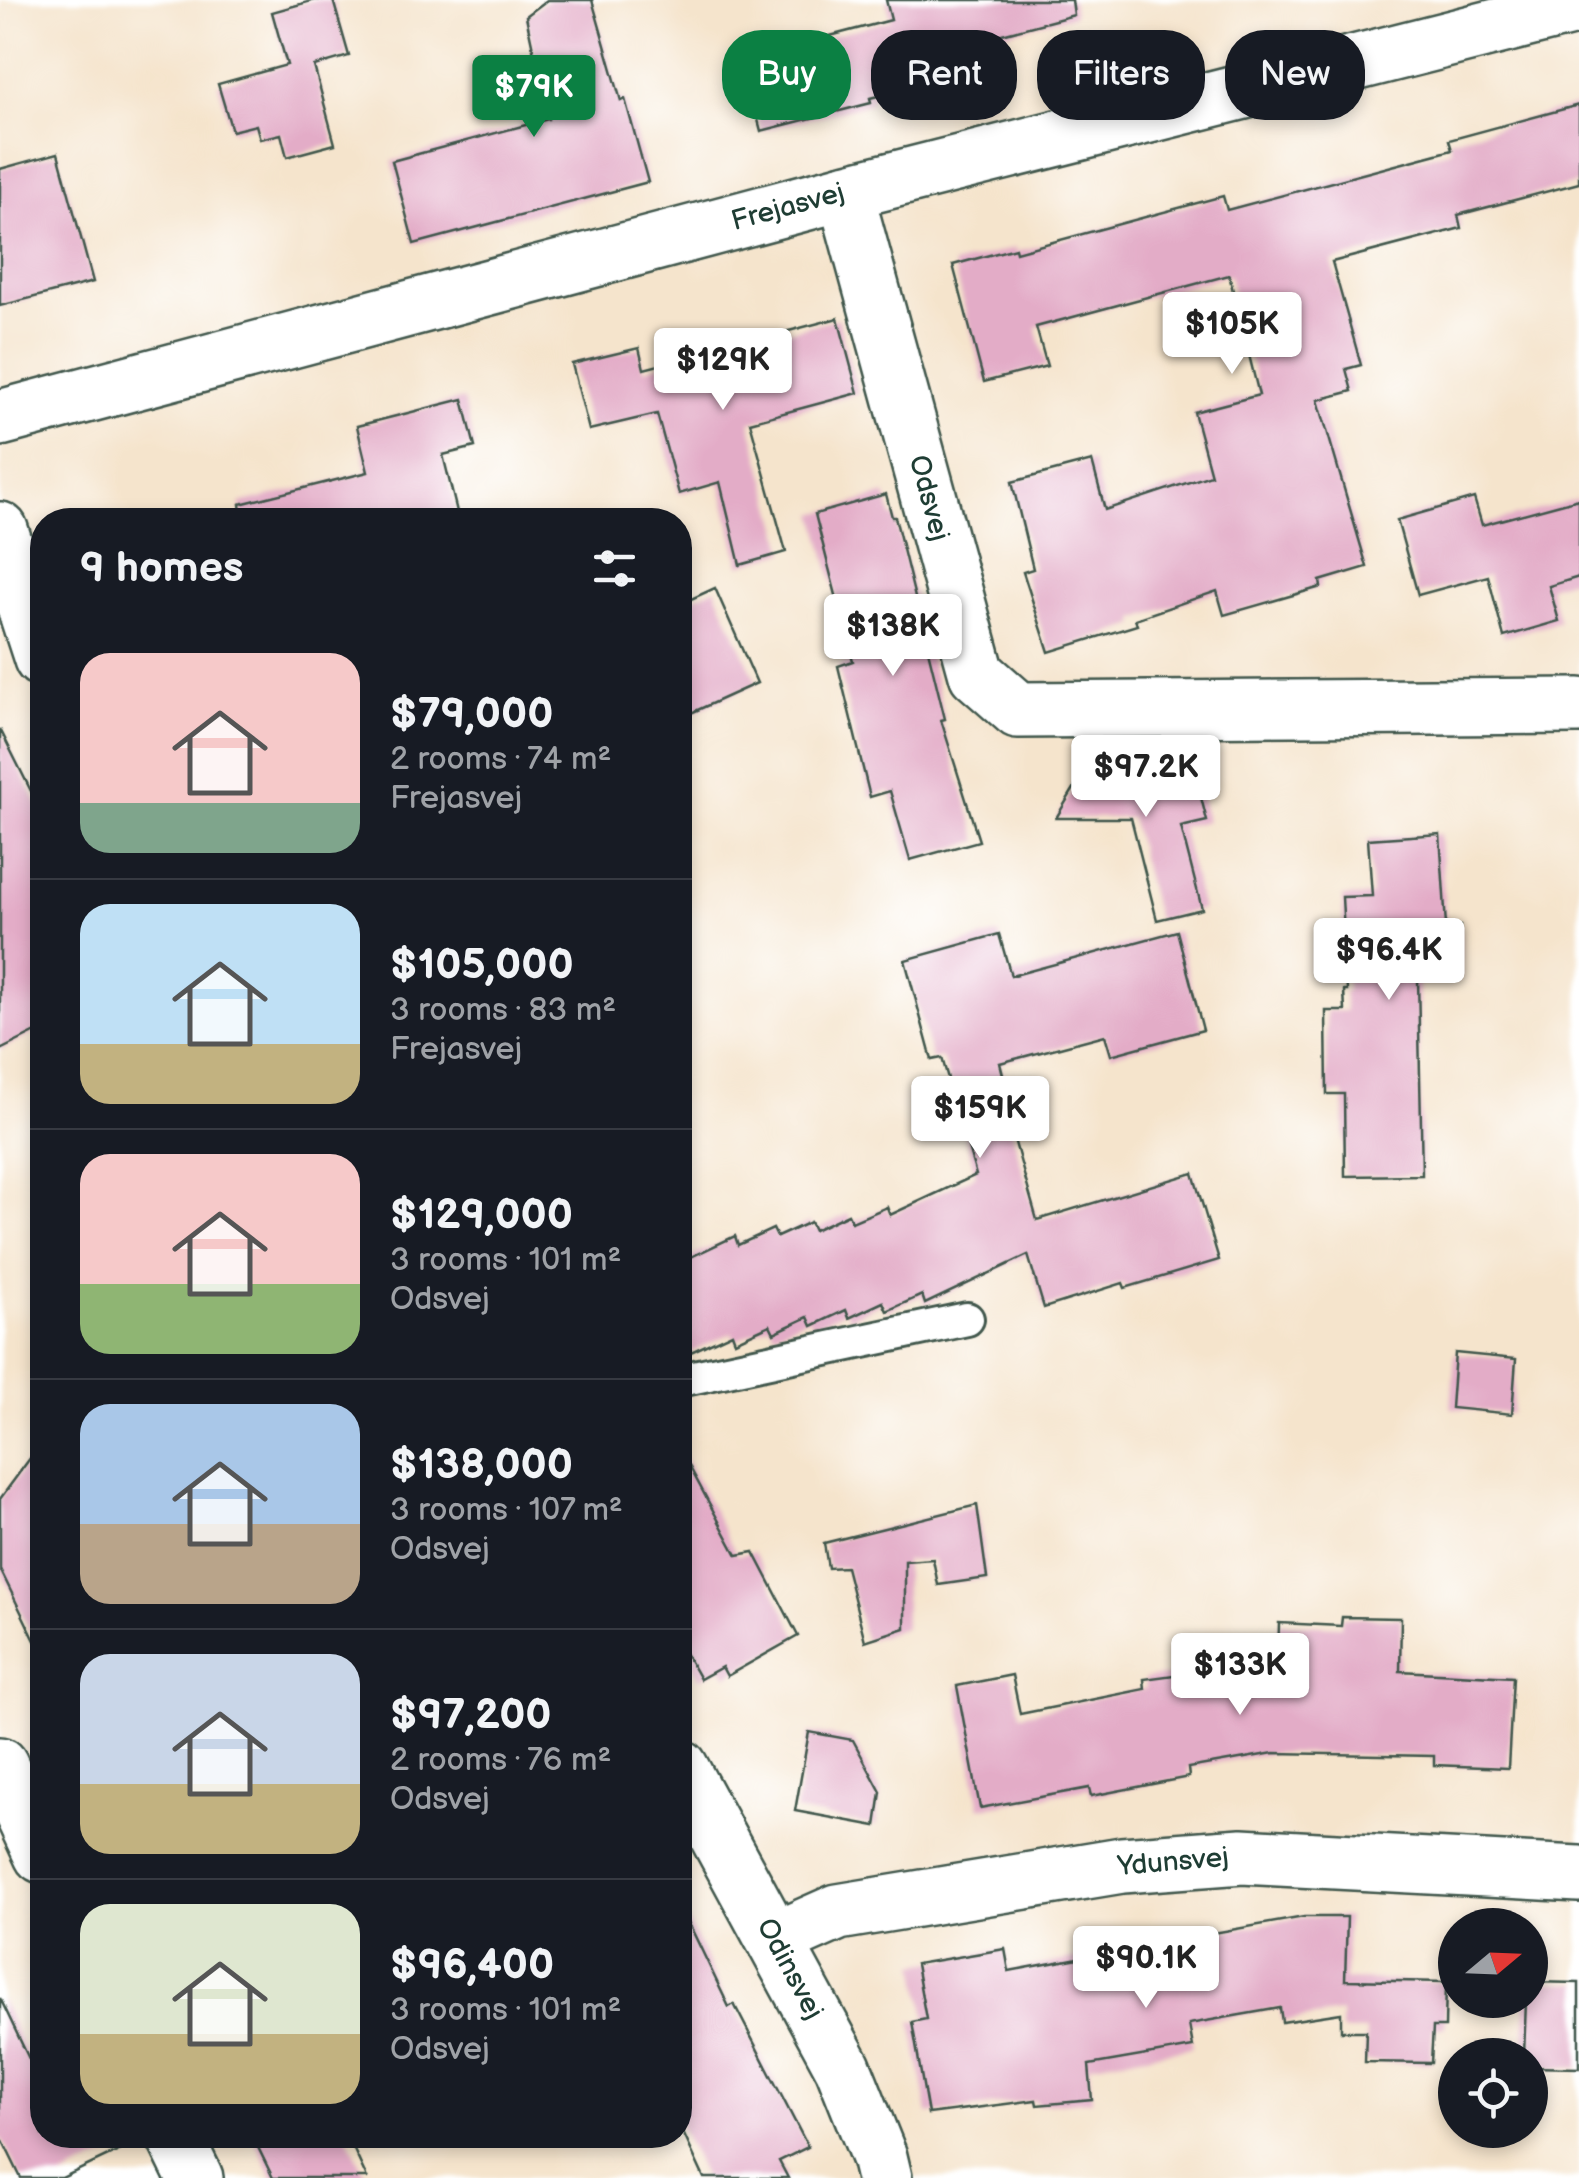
<!DOCTYPE html>
<meta charset="utf-8">
<style>
body{margin:0;font-family:"Balsamiq Sans",sans-serif;background:#20242c;color:#f1f3f6;height:100vh;display:flex;flex-direction:column;font-size:38px;white-space:nowrap}
*{box-sizing:border-box;margin:0}
p{font-size:32px;color:#9ea1a6}
.icon{flex:none;width:55px;height:55px;fill:none;stroke:currentColor;stroke-width:2;stroke-linecap:round;stroke-linejoin:round}
.map{position:relative;flex:1;overflow:hidden}
.panel{position:absolute;left:30px;top:508px;width:662px;height:1640px;display:flex;flex-direction:column;background:#171b24;border-radius:40px;box-shadow:0 5px 15px #0003}
.panel>*{flex:none}
.top-card{position:absolute;left:722px;top:30px;width:705px;height:90px;display:flex;gap:20px}
.needle{width:65px;rotate:71deg}
.controls{position:absolute;left:1438px;top:1908px;display:grid;gap:20px}
.controls a{display:grid;place-items:center;width:110px;height:110px;border-radius:50%;background:#171b24;box-shadow:0 5px 15px #0003;font-size:50px}
.price{position:absolute;translate:-50% -85px;padding:0 22px;border-radius:10px;background:#fff;color:#222;font-size:32px;line-height:65px;filter:drop-shadow(0 2px 5px #0008)}
.price::after{content:'';position:absolute;left:50%;top:60px;width:30px;height:22px;margin-left:-15px;background:inherit;clip-path:polygon(0 0,100% 0,50% 100%)}
.price.active{background:#0b8043;color:#fff}
ul{padding:0;list-style:none}
li{display:flex;align-items:center;gap:30px;height:250px;padding:0 50px}
li+li{border-top:2px solid #363941}
li span{display:grid;place-items:center;flex:none;width:280px;height:200px;border-radius:30px;color:#555}
li>.icon{margin-inline-start:auto}
span .icon{width:120px;height:120px;fill:#fffc;stroke-width:1}
li b{font-size:42px}
h2{display:flex;justify-content:space-between;align-items:center;height:120px;padding:0 50px;font-size:42px}
.chip{padding:0 35px;border-radius:40px;background:#171b24;box-shadow:0 5px 15px #0003;font-size:35px;line-height:90px}
.chip.active{background:#0b8043;color:#fff}
.map>svg:first-child{display:block}
.building{fill:#e3acc7}
.lines{fill:none;stroke-linecap:round;stroke-linejoin:round}
.lane-casing{stroke:#3f564b;stroke-width:38}
.street-casing{stroke:#3f564b;stroke-width:60}
.lane{stroke:#fff;stroke-width:32}
.street{stroke:#fff;stroke-width:55}
.labels{text-anchor:middle;dominant-baseline:central;stroke-width:8;stroke-linejoin:round;paint-order:stroke}
.street-label{font-size:28px;fill:#1f3d34;stroke:#fff}
</style>
<div class="map">
<svg width="1579" height="2178" viewBox="0 0 1579 2178">
<rect width="100%" height="100%" fill="#fff"/>
<filter id="ink" filterUnits="userSpaceOnUse"><feTurbulence type="fractalNoise" baseFrequency=".01" numOctaves="2"/><feDisplacementMap in="SourceGraphic" scale="20" xChannelSelector="R" yChannelSelector="G"/><feConvolveMatrix kernelMatrix="1 2 1 2 8 2 1 2 1" color-interpolation-filters="sRGB"/></filter>
<filter id="wash" filterUnits="userSpaceOnUse"><feTurbulence type="fractalNoise" baseFrequency=".0048" numOctaves="4" result="noise"/><feDisplacementMap in="SourceGraphic" scale="40" xChannelSelector="R" yChannelSelector="G"/><feGaussianBlur stdDeviation="2.25" result="paint"/><feColorMatrix in="noise" values="0 0 0 0 0 0 0 0 0 0 0 0 0 0 0 0 0 1.4 0 .05"/><feComposite in="paint" operator="in"/></filter>
<g filter="url(#wash)">
<rect width="100%" height="100%" fill="#f5e4cc"/>
<g id="blocks">
<!-- building -->
<g class="building">
<polygon points="315,0 333,0 349,56 314,66 335,144 287,157 281,134 260,139 256,125 232,131 218,84 287,65 272,12"/>
<polygon points="547,0 592,0 621,101 625,99 648,182 414,244 392,161 548,119 526,16"/>
<polygon points="886,0 1072,0 1074,15 900,61 906,89 870,98 871,103 761,131 742,59 891,20"/>
<polygon points="1579,105 1579,183 1458,215 1461,228 1332,262 1361,365 1346,369 1352,391 1318,400 1367,567 1320,581 1321,587 1224,615 1217,591 1135,619 1137,625 1049,652 1023,572 1033,569 1012,482 1092,461 1105,510 1211,475 1194,412 1259,395 1229,275 1036,327 1047,366 984,382 953,265 1015,248 1016,252 1223,196 1227,210 1452,150 1449,140"/>
<polygon points="58,153 93,282 0,306 0,169"/>
<polygon points="838,318 858,393 750,422 786,552 740,565 720,482 679,494 657,414 589,430 572,364 639,348 644,369"/>
<polygon points="463,399 475,447 443,455 459,520 242,520 240,504 368,472 357,426"/>
<polygon points="886,494 892,517 895,517 924,634 945,719 941,720 979,841 910,860 890,791 870,797 838,666 853,661 815,514"/>
<polygon points="1474,498 1482,525 1579,499 1579,577 1549,586 1559,621 1504,637 1488,576 1418,595 1397,520"/>
<polygon points="715,588 757,683 680,718 680,604"/>
<polygon points="0,729 42,813 42,1029 0,1050"/>
<polygon points="1161,749 1161,786 1196,778 1207,821 1181,827 1202,909 1157,920 1131,818 1056,818 1090,762 1106,750"/>
<polygon points="1440,834 1446,926 1460,926 1460,978 1418,978 1422,1175 1345,1176 1344,1094 1327,1094 1326,1011 1345,1011 1344,991 1347,991 1342,897 1372,896 1368,839"/>
<polygon points="1177,931 1203,1030 1111,1055 1105,1035 1000,1063 1012,1110 1006,1111 1037,1220 1193,1173 1219,1260 1125,1288 1123,1283 1044,1308 1028,1255 925,1304 922,1295 887,1311 883,1302 849,1318 846,1310 812,1326 808,1317 774,1333 770,1325 735,1341 732,1333 680,1357 680,1262 735,1236 738,1245 773,1229 777,1237 810,1222 814,1230 848,1214 852,1222 887,1207 890,1215 976,1175 942,1058 932,1060 905,960 999,934 1011,976"/>
<polygon points="1455,1353 1516,1359 1512,1414 1451,1408"/>
<polygon points="42,1442 42,1655 0,1569 0,1499"/>
<polygon points="680,1449 737,1555 754,1552 798,1636 727,1676 722,1667 700,1679 680,1644"/>
<polygon points="977,1505 987,1578 938,1585 933,1559 905,1561 905,1628 865,1641 846,1567 828,1568 824,1543"/>
<polygon points="1342,1617 1401,1618 1400,1671 1513,1677 1508,1768 1434,1765 1434,1756 1274,1753 1188,1768 1189,1777 1091,1796 1089,1788 980,1808 957,1686 1012,1675 1020,1714 1145,1689 1144,1679 1278,1661 1279,1623 1341,1626"/>
<polygon points="809,1732 853,1740 881,1792 876,1826 795,1811"/>
<polygon points="680,1905 729,2007 734,2004 808,2147 779,2161 788,2178 704,2178 680,2126"/>
<polygon points="1304,1917 1347,1917 1345,1980 1446,1982 1445,2027 1433,2027 1431,2063 1365,2062 1366,2031 1341,2031 1341,2013 1282,2022 1280,2008 1189,2024 1193,2047 1089,2065 1092,2100 1037,2105 1036,2100 928,2114 912,2022 926,2019 916,1964 1005,1949 1009,1971 1084,1957 1089,1981 1172,1966 1168,1941"/>
<polygon points="1530,1982 1579,1983 1579,2068 1530,2067 1530,2055 1524,2055 1526,2000 1530,2000"/>
<polygon points="0,1998 42,2086 42,2135 143,2135 144,2139 62,2178 21,2178 0,2135"/>
<polygon points="252,2135 347,2135 367,2178 273,2178"/>
</g>
</g>
</g>
<g filter="url(#ink)">
<use href="#blocks" fill-opacity="0" stroke="#3f564b" stroke-width="2.5"/>
<g class="lines">
<!-- lane casing -->
<g class="lane-casing">
<polyline id="lane" points="680,1380 967,1319"/>
</g>
<!-- street casing -->
<g class="street-casing">
<g id="street">
<polyline points="845,192 977,674 1018,710 1579,706"/>
<polyline points="0,418 845,192 1579,6"/>
<polyline points="0,530 42,659"/>
<polyline points="0,1765 42,1855"/>
<polyline points="680,1767 843,2067 879,2157 884,2178"/>
<polyline points="775,1940 838,1912 1122,1865 1242,1856 1579,1874"/>
<polyline points="174,2135 195,2178"/>
</g>
</g>
<!-- lane -->
<use href="#lane" class="lane"/>
<!-- street -->
<use href="#street" class="street"/>
</g>
</g>
<g class="labels">
<!-- street labels -->
<g class="street-label">
<text transform="translate(788 207) rotate(-15)">Frejasvej</text>
<text transform="translate(929 498) rotate(75)">Odsvej</text>
<text transform="translate(1173 1862) rotate(-5)">Ydunsvej</text>
<text transform="translate(790 1969) rotate(62)">Odinsvej</text>
</g>
</g>
</svg>
<div class="controls">
<a><svg class="needle" viewBox="-14 -14 28 28"><path d="M0-13l5 13h-10z" fill="#e53935"/><path d="M0 13l5-13h-10z" fill="#9ea1a6"/></svg></a>
<a><svg class="icon" aria-label="locate" viewBox="0 0 24 24"><circle cx="12" cy="12" r="6"/><path d="M12 2v4M12 18v4M2 12h4M18 12h4"/></svg></a>
</div>
<b class="price active" style="left:534px;top:140px">$79K</b>
<b class="price" style="left:1232px;top:377px">$105K</b>
<b class="price" style="left:723px;top:413px">$129K</b>
<b class="price" style="left:893px;top:679px">$138K</b>
<b class="price" style="left:1146px;top:820px">$97.2K</b>
<b class="price" style="left:1389px;top:1003px">$96.4K</b>
<b class="price" style="left:980px;top:1161px">$159K</b>
<b class="price" style="left:1240px;top:1718px">$133K</b>
<b class="price" style="left:1146px;top:2011px">$90.1K</b>
<div class="top-card">
<a class="chip active">Buy</a>
<a class="chip">Rent</a>
<a class="chip">Filters</a>
<a class="chip">New</a>
</div>
<section class="panel">
<h2>9 homes<svg class="icon" aria-label="filters" viewBox="0 0 24 24"><path d="M4 7h16M4 17h16"/><circle cx="9" cy="7" r="2"/><circle cx="15" cy="17" r="2"/></svg></h2>
<ul>
<li><span style="background:linear-gradient(#f6c9c9 75%,#7fa58c 0)"><svg class="icon" aria-label="home" viewBox="0 0 24 24"><path d="M3 11l9-7 9 7M6 9v11h12V9"/></svg></span><div><b>$79,000</b><p>2 rooms · 74 m²</p><p>Frejasvej</p></div></li>
<li><span style="background:linear-gradient(#bfe0f5 70%,#c2b280 0)"><svg class="icon" aria-label="home" viewBox="0 0 24 24"><path d="M3 11l9-7 9 7M6 9v11h12V9"/></svg></span><div><b>$105,000</b><p>3 rooms · 83 m²</p><p>Frejasvej</p></div></li>
<li><span style="background:linear-gradient(#f6c9c9 65%,#8fb573 0)"><svg class="icon" aria-label="home" viewBox="0 0 24 24"><path d="M3 11l9-7 9 7M6 9v11h12V9"/></svg></span><div><b>$129,000</b><p>3 rooms · 101 m²</p><p>Odsvej</p></div></li>
<li><span style="background:linear-gradient(#a9c7e8 60%,#b9a48a 0)"><svg class="icon" aria-label="home" viewBox="0 0 24 24"><path d="M3 11l9-7 9 7M6 9v11h12V9"/></svg></span><div><b>$138,000</b><p>3 rooms · 107 m²</p><p>Odsvej</p></div></li>
<li><span style="background:linear-gradient(#c9d6e8 65%,#c2b280 0)"><svg class="icon" aria-label="home" viewBox="0 0 24 24"><path d="M3 11l9-7 9 7M6 9v11h12V9"/></svg></span><div><b>$97,200</b><p>2 rooms · 76 m²</p><p>Odsvej</p></div></li>
<li><span style="background:linear-gradient(#dfe7d0 65%,#c2b280 0)"><svg class="icon" aria-label="home" viewBox="0 0 24 24"><path d="M3 11l9-7 9 7M6 9v11h12V9"/></svg></span><div><b>$96,400</b><p>3 rooms · 101 m²</p><p>Odsvej</p></div></li>
</ul>
</section>
</div>
